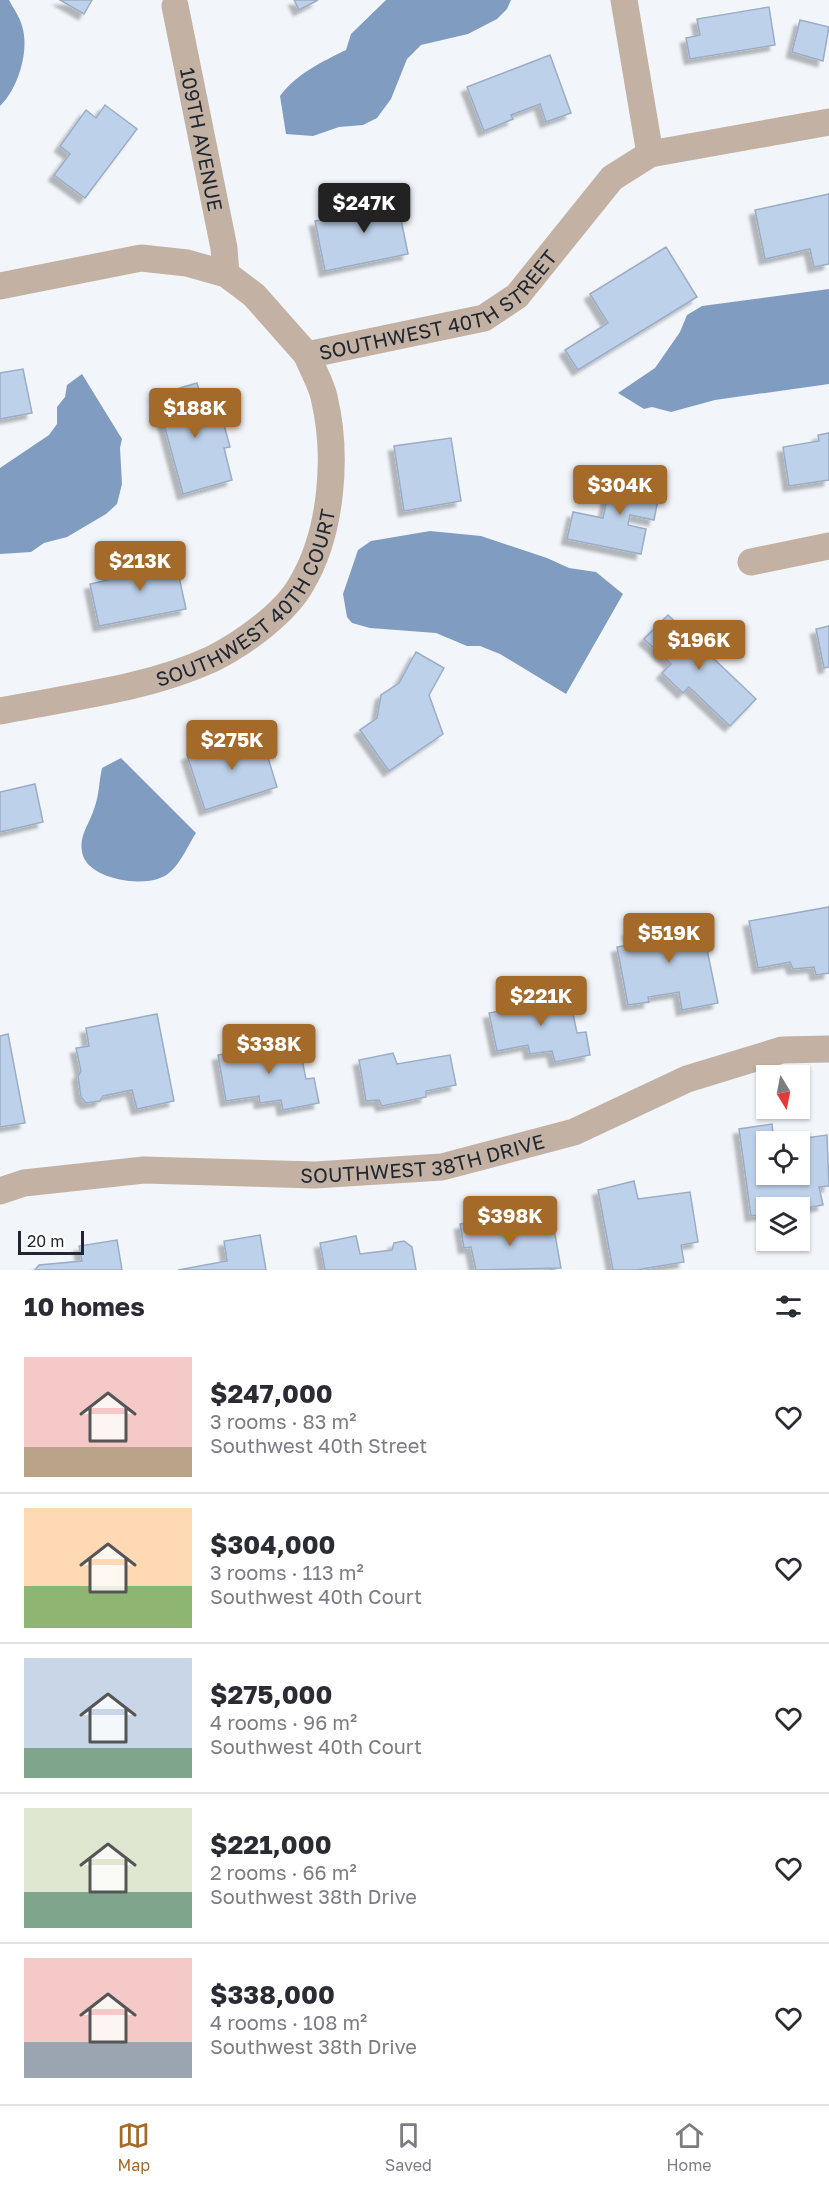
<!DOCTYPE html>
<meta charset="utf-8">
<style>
body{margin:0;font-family:"Golos Text",sans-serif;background:#f7f7f7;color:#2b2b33;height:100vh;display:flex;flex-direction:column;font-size:22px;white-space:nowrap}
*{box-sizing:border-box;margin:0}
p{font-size:20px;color:#7c7c81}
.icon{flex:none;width:33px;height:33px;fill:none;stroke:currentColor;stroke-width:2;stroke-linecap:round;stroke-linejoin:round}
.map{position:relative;height:1270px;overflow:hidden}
.panel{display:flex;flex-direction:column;background:#fff;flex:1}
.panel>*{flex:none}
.needle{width:39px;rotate:170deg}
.controls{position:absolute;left:756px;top:1065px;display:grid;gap:12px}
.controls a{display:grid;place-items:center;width:54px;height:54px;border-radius:0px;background:#fff;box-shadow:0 2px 4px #0004;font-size:30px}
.scale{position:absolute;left:18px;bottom:15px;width:66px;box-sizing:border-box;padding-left:6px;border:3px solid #202731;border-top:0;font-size:16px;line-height:21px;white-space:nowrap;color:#202731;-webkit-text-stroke:4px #fff;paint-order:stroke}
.price{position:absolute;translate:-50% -51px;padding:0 14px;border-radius:6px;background:#a36a29;color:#fff;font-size:20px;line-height:39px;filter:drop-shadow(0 2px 3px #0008)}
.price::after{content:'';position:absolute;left:50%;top:36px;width:18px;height:14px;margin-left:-9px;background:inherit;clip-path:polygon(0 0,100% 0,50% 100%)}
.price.on{background:#222;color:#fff}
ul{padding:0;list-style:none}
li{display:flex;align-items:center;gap:18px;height:150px;padding:0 24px}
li+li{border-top:2px solid #e1e1e2}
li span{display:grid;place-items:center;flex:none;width:168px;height:120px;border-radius:0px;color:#555}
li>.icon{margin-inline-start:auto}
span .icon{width:72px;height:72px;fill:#fffc;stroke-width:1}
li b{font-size:26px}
h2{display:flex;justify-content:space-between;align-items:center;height:72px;padding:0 24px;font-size:26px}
.dock{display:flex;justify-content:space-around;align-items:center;height:84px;border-top:2px solid #e1e1e2;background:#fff;font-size:16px;color:#7c7c81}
.dock a{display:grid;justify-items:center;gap:3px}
.dock .on{color:#a36a29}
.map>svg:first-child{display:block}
.water{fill:#809cc1}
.building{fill:#bed1ea;stroke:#9badc5;stroke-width:1.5;filter:url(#shadow)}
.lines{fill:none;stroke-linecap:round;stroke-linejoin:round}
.minor{stroke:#c3b2a3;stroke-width:27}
.labels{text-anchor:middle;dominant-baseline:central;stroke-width:4.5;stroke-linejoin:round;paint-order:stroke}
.street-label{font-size:20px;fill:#202731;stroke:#fff}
</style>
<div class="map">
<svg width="829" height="1270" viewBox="0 0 829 1270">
<defs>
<filter id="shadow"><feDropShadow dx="-5.5" dy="5.5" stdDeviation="1.5" flood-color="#0004"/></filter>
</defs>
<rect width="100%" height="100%" fill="#f2f6fb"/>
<!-- water -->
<g class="water">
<path d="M0,0H9C13,8 20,17 22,26C30,50 18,89 0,106Z"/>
<path d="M386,0H511L507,9L497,19L468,34L421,45L407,59L391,99L377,118L363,125L339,127L313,136L286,134L280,96C295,75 323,61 346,50L351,34Z"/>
<polygon points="829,289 829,384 715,400 671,412 652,407 644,409 618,393 655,368 680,332 687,315 702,306"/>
<polygon points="82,374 122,439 120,448 122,484 117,504 106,514 67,537 44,543 31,552 0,554 0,468 49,435 57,424 57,407 65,397 67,385"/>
<polygon points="430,531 481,536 547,558 569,568 596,572 623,594 566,694 500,654 480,646 467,646 436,633 370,628 352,623 347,617 343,594 358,550 371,541"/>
<path d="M121,758L196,833C188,845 181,863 170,872C151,891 86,880 82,852C79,835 89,825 94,809C99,796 99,781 102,768Z"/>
</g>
<!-- building -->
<g class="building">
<polygon points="60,0 92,0 84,14"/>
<polygon points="294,0 318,0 299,10"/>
<polygon points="769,7 775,45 690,59 686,38 700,35 697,19"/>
<polygon points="800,20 829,27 823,61 792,52"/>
<polygon points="550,55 571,113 546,122 540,104 511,115 513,119 484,131 467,87"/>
<polygon points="105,105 137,129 85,198 54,175 70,154 60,146 86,110 96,118"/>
<polygon points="394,185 408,254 325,271 315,221 378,209 374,190"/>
<polygon points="829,194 829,264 814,267 810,249 765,259 755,210"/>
<polygon points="666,247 697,297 578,370 565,350 608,323 590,294"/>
<polygon points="23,369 32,413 0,419 0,373"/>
<polygon points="197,383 204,407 211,405 216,423 223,421 230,447 224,448 232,480 183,494 156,395"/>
<polygon points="829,433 829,480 789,486 783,447 819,441 818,435"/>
<polygon points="451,438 461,501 404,511 394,446"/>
<polygon points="640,469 663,474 654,520 630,515 628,525 646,529 641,554 567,539 573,512 603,518 610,483 636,488"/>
<polygon points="174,554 186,609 99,626 90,584 126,576 124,564"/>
<polygon points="668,615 756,699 730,726 689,687 683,693 662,673 671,664 644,639"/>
<polygon points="829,626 829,667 824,668 816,629"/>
<polygon points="416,652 444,668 429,695 443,734 389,771 360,730 377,718 381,695 399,683"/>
<polygon points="260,732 277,787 205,810 187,755"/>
<polygon points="35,784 43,822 0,832 0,792"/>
<polygon points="829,907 829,973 816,975 814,967 793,969 790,962 758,968 749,921"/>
<polygon points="700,915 718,1003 682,1010 679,992 648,997 649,1002 628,1005 617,947 632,944 628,931"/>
<polygon points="568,989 577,1033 586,1032 590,1055 555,1062 552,1051 530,1054 528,1045 497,1051 489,1013 521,1007 519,999"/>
<polygon points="157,1014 174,1101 137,1109 132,1090 103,1096 100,1101 86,1103 81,1097 78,1076 81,1071 76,1048 89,1046 86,1028"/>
<polygon points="8,1034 25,1123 0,1127 0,1036"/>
<polygon points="298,1039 306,1079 314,1078 319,1103 283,1110 281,1100 260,1103 259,1096 226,1101 218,1055"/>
<polygon points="393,1053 397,1064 450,1055 456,1085 426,1091 426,1097 382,1106 379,1100 366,1101 359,1060"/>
<polygon points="772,1124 774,1142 766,1142 766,1174 800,1174 800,1142 776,1142 827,1135 829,1186 819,1187 823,1205 800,1209 766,1208 766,1214 751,1216 739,1129"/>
<polygon points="634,1181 638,1199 690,1192 698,1242 681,1245 684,1262 636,1270 613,1270 598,1190"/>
<polygon points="494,1218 497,1228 517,1226 519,1233 554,1229 561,1268 476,1270 471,1247 464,1248 460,1224"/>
<polygon points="260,1235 266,1270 178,1270 227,1261 224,1241"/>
<polygon points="356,1236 360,1254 392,1250 394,1243 404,1241 412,1247 416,1270 325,1270 320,1243"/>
<polygon points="117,1240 122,1270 35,1270 39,1265 82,1261 79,1246"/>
</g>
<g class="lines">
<!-- minor -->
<g class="minor">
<polyline points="624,0 650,154"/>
<path id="s1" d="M175,6L224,248L226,274"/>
<path id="s2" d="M0,286L141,258L187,263L226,274L254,295L307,355L484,318L517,296L612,178L650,154L829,122"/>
<polyline points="751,562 829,546"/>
<path id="s3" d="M0,711C70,697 147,689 212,659C242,644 286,613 302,583C332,532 338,455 324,397C321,383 312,369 307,355"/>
<path id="s4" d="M0,1191L24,1183L144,1170L315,1175L442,1167L574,1132L687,1079L782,1050L829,1049"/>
</g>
</g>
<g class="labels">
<!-- street labels -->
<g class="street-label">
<text stroke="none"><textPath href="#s1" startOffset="136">109TH AVENUE</textPath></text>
<text stroke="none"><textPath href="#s2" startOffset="490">SOUTHWEST 40TH STREET</textPath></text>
<text stroke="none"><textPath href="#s3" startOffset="288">SOUTHWEST 40TH COURT</textPath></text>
<text stroke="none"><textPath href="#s4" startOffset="426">SOUTHWEST 38TH DRIVE</textPath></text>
</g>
</g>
</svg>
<div class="controls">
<a><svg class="needle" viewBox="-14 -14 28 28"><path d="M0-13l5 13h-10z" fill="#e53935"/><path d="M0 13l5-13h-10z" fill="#7c7c81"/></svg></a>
<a><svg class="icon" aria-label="locate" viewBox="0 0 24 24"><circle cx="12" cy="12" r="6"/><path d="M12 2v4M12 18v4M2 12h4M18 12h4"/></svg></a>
<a><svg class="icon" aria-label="layers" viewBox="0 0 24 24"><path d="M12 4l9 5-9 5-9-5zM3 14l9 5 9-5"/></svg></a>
</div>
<div class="scale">20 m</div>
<b class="price on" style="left:364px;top:234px">$247K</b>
<b class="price" style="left:195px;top:439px">$188K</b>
<b class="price" style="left:620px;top:516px">$304K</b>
<b class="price" style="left:140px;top:592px">$213K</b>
<b class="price" style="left:699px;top:671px">$196K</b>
<b class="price" style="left:232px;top:771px">$275K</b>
<b class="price" style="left:669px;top:964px">$519K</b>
<b class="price" style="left:541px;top:1027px">$221K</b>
<b class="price" style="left:269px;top:1075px">$338K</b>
<b class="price" style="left:510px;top:1247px">$398K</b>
</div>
<section class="panel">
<h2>10 homes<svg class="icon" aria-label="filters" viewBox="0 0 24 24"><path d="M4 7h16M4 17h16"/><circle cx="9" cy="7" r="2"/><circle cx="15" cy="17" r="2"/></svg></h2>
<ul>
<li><span style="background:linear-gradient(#f6c9c9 75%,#b9a48a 0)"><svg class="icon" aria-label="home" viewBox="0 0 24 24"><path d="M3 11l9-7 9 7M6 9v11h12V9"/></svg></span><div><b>$247,000</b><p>3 rooms · 83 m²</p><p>Southwest 40th Street</p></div><svg class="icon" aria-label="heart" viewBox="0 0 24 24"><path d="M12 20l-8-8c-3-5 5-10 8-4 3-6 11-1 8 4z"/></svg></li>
<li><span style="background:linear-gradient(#ffd9b3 65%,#8fb573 0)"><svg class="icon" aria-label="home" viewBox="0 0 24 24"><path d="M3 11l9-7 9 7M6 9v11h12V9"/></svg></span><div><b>$304,000</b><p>3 rooms · 113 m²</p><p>Southwest 40th Court</p></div><svg class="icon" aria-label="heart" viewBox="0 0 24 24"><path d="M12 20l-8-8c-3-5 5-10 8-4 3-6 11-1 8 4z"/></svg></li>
<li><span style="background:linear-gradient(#c9d6e8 75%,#7fa58c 0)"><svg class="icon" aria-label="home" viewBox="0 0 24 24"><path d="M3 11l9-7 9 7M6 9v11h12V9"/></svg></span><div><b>$275,000</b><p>4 rooms · 96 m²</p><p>Southwest 40th Court</p></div><svg class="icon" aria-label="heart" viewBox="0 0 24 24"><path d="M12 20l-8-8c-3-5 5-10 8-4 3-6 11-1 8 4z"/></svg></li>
<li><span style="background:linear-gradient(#dfe7d0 70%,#7fa58c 0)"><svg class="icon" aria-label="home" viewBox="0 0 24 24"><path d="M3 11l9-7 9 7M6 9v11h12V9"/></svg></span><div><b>$221,000</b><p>2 rooms · 66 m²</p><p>Southwest 38th Drive</p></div><svg class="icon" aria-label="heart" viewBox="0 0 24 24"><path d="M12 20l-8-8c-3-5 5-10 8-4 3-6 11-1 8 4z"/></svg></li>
<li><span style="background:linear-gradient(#f6c9c9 70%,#9aa5b1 0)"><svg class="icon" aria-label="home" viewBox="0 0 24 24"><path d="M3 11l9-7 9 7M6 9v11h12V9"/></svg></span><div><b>$338,000</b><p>4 rooms · 108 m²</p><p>Southwest 38th Drive</p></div><svg class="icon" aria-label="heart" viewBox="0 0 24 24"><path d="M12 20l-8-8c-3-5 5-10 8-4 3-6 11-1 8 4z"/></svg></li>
</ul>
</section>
<nav class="dock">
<a class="on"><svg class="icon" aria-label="map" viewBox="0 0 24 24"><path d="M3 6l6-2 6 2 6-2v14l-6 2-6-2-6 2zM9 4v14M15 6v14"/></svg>Map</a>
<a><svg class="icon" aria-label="saved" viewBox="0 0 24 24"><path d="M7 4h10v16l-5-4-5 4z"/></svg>Saved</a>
<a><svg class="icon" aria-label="home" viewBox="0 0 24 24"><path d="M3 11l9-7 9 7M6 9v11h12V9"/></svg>Home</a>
</nav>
